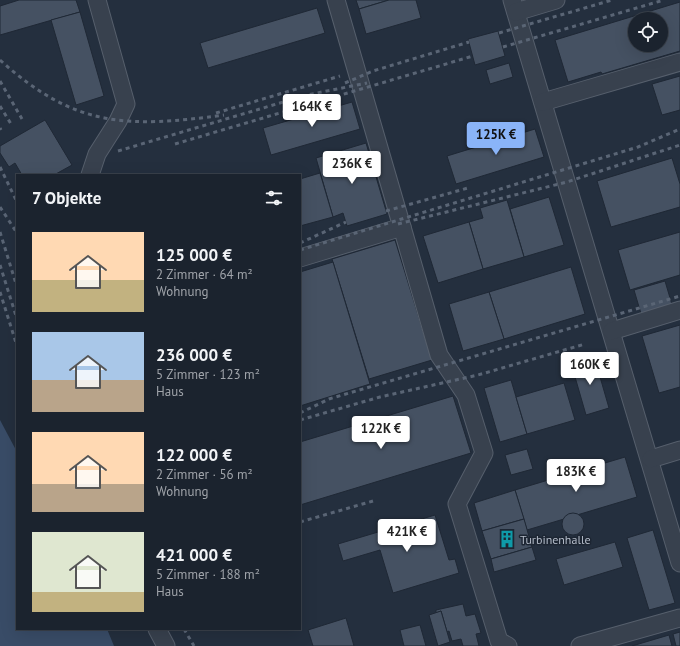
<!DOCTYPE html>
<html lang="de">
<meta charset="utf-8">
<style>
body{margin:0;font-family:"PT Sans",sans-serif;background:#282f3a;color:#f1f3f6;height:100vh;display:flex;flex-direction:column;font-size:15px;white-space:nowrap}
*{box-sizing:border-box;margin:0}
p{font-size:13px;color:#a0a4aa}
.icon{flex:none;width:22px;height:22px;fill:none;stroke:currentColor;stroke-width:2;stroke-linecap:round;stroke-linejoin:round}
.map{position:relative;flex:1;overflow:hidden}
.sheet{position:absolute;left:16px;top:174px;width:285px;height:456px;display:flex;flex-direction:column;background:#1b232e;border-radius:0px;box-shadow:0 4px 16px #0002,0 0 0 1px #39404a}
.sheet>*{flex:none}
.controls{position:absolute;left:628px;top:12px;display:grid;gap:8px}
.controls a{display:grid;place-items:center;width:40px;height:40px;border-radius:50%;background:#1b232e;box-shadow:0 4px 16px #0002,0 0 0 1px #39404a;font-size:20px}
.price{position:absolute;translate:-50% -34px;padding:0 9px;border-radius:4px;background:#fff;color:#222;font-size:13px;line-height:26px;filter:drop-shadow(0 1px 2px #0008)}
.price::after{content:'';position:absolute;left:50%;top:24px;width:12px;height:9px;margin-left:-6px;background:inherit;clip-path:polygon(0 0,100% 0,50% 100%)}
.price.current{background:#8ab4f8;color:#111}
ul{padding:0;list-style:none}
li{display:flex;align-items:center;gap:12px;height:100px;padding:0 16px}
li span{display:grid;place-items:center;flex:none;width:112px;height:80px;border-radius:0px;color:#555}
li>.icon{margin-inline-start:auto}
span .icon{width:48px;height:48px;fill:#fffc;stroke-width:1}
li b{font-size:17px}
h2{display:flex;justify-content:space-between;align-items:center;height:48px;padding:0 16px;font-size:17px}
.map>svg:first-child{display:block}
.water{fill:#394c67}
.building{fill:#455162;stroke:#1f2835;fill-rule:evenodd}
.lines{fill:none;stroke-linecap:round;stroke-linejoin:round}
.minor-casing{stroke:#565f6c;stroke-width:19}
.minor{stroke:#38414e;stroke-width:17}
.rail{stroke:#5a6575;stroke-width:3;stroke-dasharray:4 4;stroke-linecap:butt}
.labels{text-anchor:middle;dominant-baseline:central;stroke-width:3;stroke-linejoin:round;paint-order:stroke}
.poi-label{font-size:12px;fill:#b4bcc9;stroke:#1d2633;text-anchor:start}
</style>
<div class="map">
<svg width="680" height="646" viewBox="0 0 680 646">
<rect width="100%" height="100%" fill="#242f3e"/>
<!-- water -->
<polygon class="water" points="0,420 17,452 17,629 107,629 114,646 0,646"/>
<!-- building -->
<g class="building">
<polygon points="19,0 76,0 80,12 0,35 0,6"/>
<polygon points="356,0 389,0 359,9"/>
<polygon points="389,0 416,0 421,18 366,34 359,9"/>
<path d="M680,2V51L602,74L601,72L568,82L555,40ZM635,19H661V45H635Z"/>
<polygon points="317,8 325,33 208,68 200,43"/>
<polygon points="80,12 104,96 76,105 51,20"/>
<polygon points="498,31 505,56 475,65 468,39"/>
<polygon points="509,63 513,77 490,84 486,70"/>
<polygon points="680,76 680,110 662,115 652,84"/>
<polygon points="352,102 360,129 271,155 263,128"/>
<polygon points="45,120 72,165 54,175 22,175 15,163 9,167 0,153 0,146"/>
<polygon points="535,129 544,157 456,184 447,156"/>
<polygon points="366,143 387,214 347,226 343,213 333,217 316,158"/>
<polygon points="672,158 680,184 680,207 611,227 597,181"/>
<polygon points="320,173 333,217 300,226 300,179"/>
<polygon points="549,197 564,245 524,257 510,209"/>
<polygon points="507,200 524,257 483,269 469,222 483,218 480,208"/>
<polygon points="469,222 483,269 438,283 423,236"/>
<polygon points="680,232 680,275 630,290 618,250"/>
<polygon points="395,240 432,360 369,379 332,259"/>
<polygon points="333,262 370,384 300,406 300,272"/>
<polygon points="571,267 585,314 504,339 489,292"/>
<polygon points="665,281 673,308 642,317 634,290"/>
<polygon points="489,292 504,339 463,351 449,304"/>
<polygon points="680,325 680,387 659,393 642,336"/>
<polygon points="594,356 609,408 586,415 571,363"/>
<polygon points="511,380 527,434 500,442 484,388"/>
<polygon points="564,383 575,420 527,434 516,397"/>
<polygon points="453,396 471,453 300,505 300,442"/>
<polygon points="527,449 533,469 511,475 505,455"/>
<polygon points="625,457 637,497 577,515 570,514 564,519 527,530 515,490"/>
<polygon points="515,490 524,519 482,531 474,503"/>
<circle cx="573" cy="524" r="11"/>
<polygon points="435,515 449,560 455,559 459,573 393,593 380,550 343,561 338,544"/>
<polygon points="524,519 532,547 491,559 482,531"/>
<polygon points="653,530 675,603 649,610 627,538"/>
<polygon points="615,542 623,567 564,585 556,559"/>
<polygon points="532,547 536,560 494,572 491,559"/>
<polygon points="463,604 466,616 475,614 481,633 476,634 479,646 463,646 461,639 452,641 449,631 447,632 441,611 436,613 436,610"/>
<polygon points="441,611 450,642 438,646 429,615"/>
<polygon points="346,618 354,646 313,646 308,630"/>
<polygon points="420,625 426,646 404,646 400,630"/>
<polygon points="680,632 680,646 676,646 673,634"/>
<polygon points="669,635 672,646 632,646"/>
</g>
<g class="lines">
<!-- minor casing -->
<g class="minor-casing">
<g id="minor">
<polyline points="336,0 402,227"/>
<polyline points="512,0 680,563"/>
<polyline points="516,12 556,0"/>
<polyline points="543,102 680,62"/>
<polyline points="90,175 97,154 118,121 126,104 97,0"/>
<polyline points="300,258 402,227 439,355 466,395 484,453 457,504 499,641 508,646"/>
<polyline points="612,331 680,310"/>
<polyline points="651,459 680,450"/>
<polyline points="157,629 166,646"/>
<polyline points="580,646 680,618"/>
</g>
</g>
<!-- minor -->
<use href="#minor" class="minor"/>
<!-- rail -->
<g class="rail">
<polyline points="499,33 612,0"/>
<polyline points="503,47 664,0"/>
<path d="M0,60C75,128 128,128 224,115"/>
<polyline points="0,81 22,119"/>
<polyline points="345,83 373,71 469,42"/>
<polyline points="0,106 11,124"/>
<polyline points="216,113 340,76"/>
<polyline points="0,128 1,130"/>
<polyline points="175,144 473,56"/>
<polyline points="118,151 307,95 367,83"/>
<polyline points="0,167 17,202"/>
<polyline points="0,207 17,233"/>
<polyline points="386,211 468,188"/>
<polyline points="398,224 567,182 680,145"/>
<polyline points="0,232 17,287"/>
<polyline points="300,243 346,222"/>
<polyline points="300,250 638,147 680,129"/>
<polyline points="0,265 17,319"/>
<polyline points="0,292 17,346"/>
<polyline points="300,413 329,399 680,296"/>
<polyline points="300,420 380,397 478,375 585,344"/>
<polyline points="300,522 373,501"/>
<polyline points="184,629 194,646"/>
</g>
</g>
<!-- icons -->
<defs>
<g id="building-bare" transform="scale(1.38)"><path d="M-4-6H4V6H1V3H-1V6H-4ZM-2.5-4.3h1.7v1.8h-1.7ZM.8-4.3h1.7v1.8H.8ZM-2.5-1h1.7V.8h-1.7ZM.8-1h1.7V.8H.8Z" fill="#0f9aa8" stroke="#1d2633" stroke-width="2.5" paint-order="stroke"/></g>
</defs>
<g fill-rule="evenodd">
<use href="#building-bare" x="507" y="539"/>
</g>
<g class="labels">
<!-- poi labels -->
<g class="poi-label">
<text x="520" y="539">Turbinenhalle</text>
</g>
</g>
</svg>
<div class="controls">
<a><svg class="icon" aria-label="locate" viewBox="0 0 24 24"><circle cx="12" cy="12" r="6"/><path d="M12 2v4M12 18v4M2 12h4M18 12h4"/></svg></a>
</div>
<b class="price" style="left:312px;top:128px">164K €</b>
<b class="price current" style="left:496px;top:156px">125K €</b>
<b class="price" style="left:352px;top:185px">236K €</b>
<b class="price" style="left:590px;top:386px">160K €</b>
<b class="price" style="left:381px;top:450px">122K €</b>
<b class="price" style="left:576px;top:493px">183K €</b>
<b class="price" style="left:407px;top:553px">421K €</b>
<section class="sheet">
<h2>7 Objekte<svg class="icon" aria-label="filters" viewBox="0 0 24 24"><path d="M4 7h16M4 17h16"/><circle cx="9" cy="7" r="2"/><circle cx="15" cy="17" r="2"/></svg></h2>
<ul>
<li><span style="background:linear-gradient(#ffd9b3 60%,#c2b280 0)"><svg class="icon" aria-label="home" viewBox="0 0 24 24"><path d="M3 11l9-7 9 7M6 9v11h12V9"/></svg></span><div><b>125 000 €</b><p>2 Zimmer · 64 m²</p><p>Wohnung</p></div></li>
<li><span style="background:linear-gradient(#a9c7e8 60%,#b9a48a 0)"><svg class="icon" aria-label="home" viewBox="0 0 24 24"><path d="M3 11l9-7 9 7M6 9v11h12V9"/></svg></span><div><b>236 000 €</b><p>5 Zimmer · 123 m²</p><p>Haus</p></div></li>
<li><span style="background:linear-gradient(#ffd9b3 65%,#b9a48a 0)"><svg class="icon" aria-label="home" viewBox="0 0 24 24"><path d="M3 11l9-7 9 7M6 9v11h12V9"/></svg></span><div><b>122 000 €</b><p>2 Zimmer · 56 m²</p><p>Wohnung</p></div></li>
<li><span style="background:linear-gradient(#dfe7d0 75%,#c2b280 0)"><svg class="icon" aria-label="home" viewBox="0 0 24 24"><path d="M3 11l9-7 9 7M6 9v11h12V9"/></svg></span><div><b>421 000 €</b><p>5 Zimmer · 188 m²</p><p>Haus</p></div></li>
</ul>
</section>
</div>
